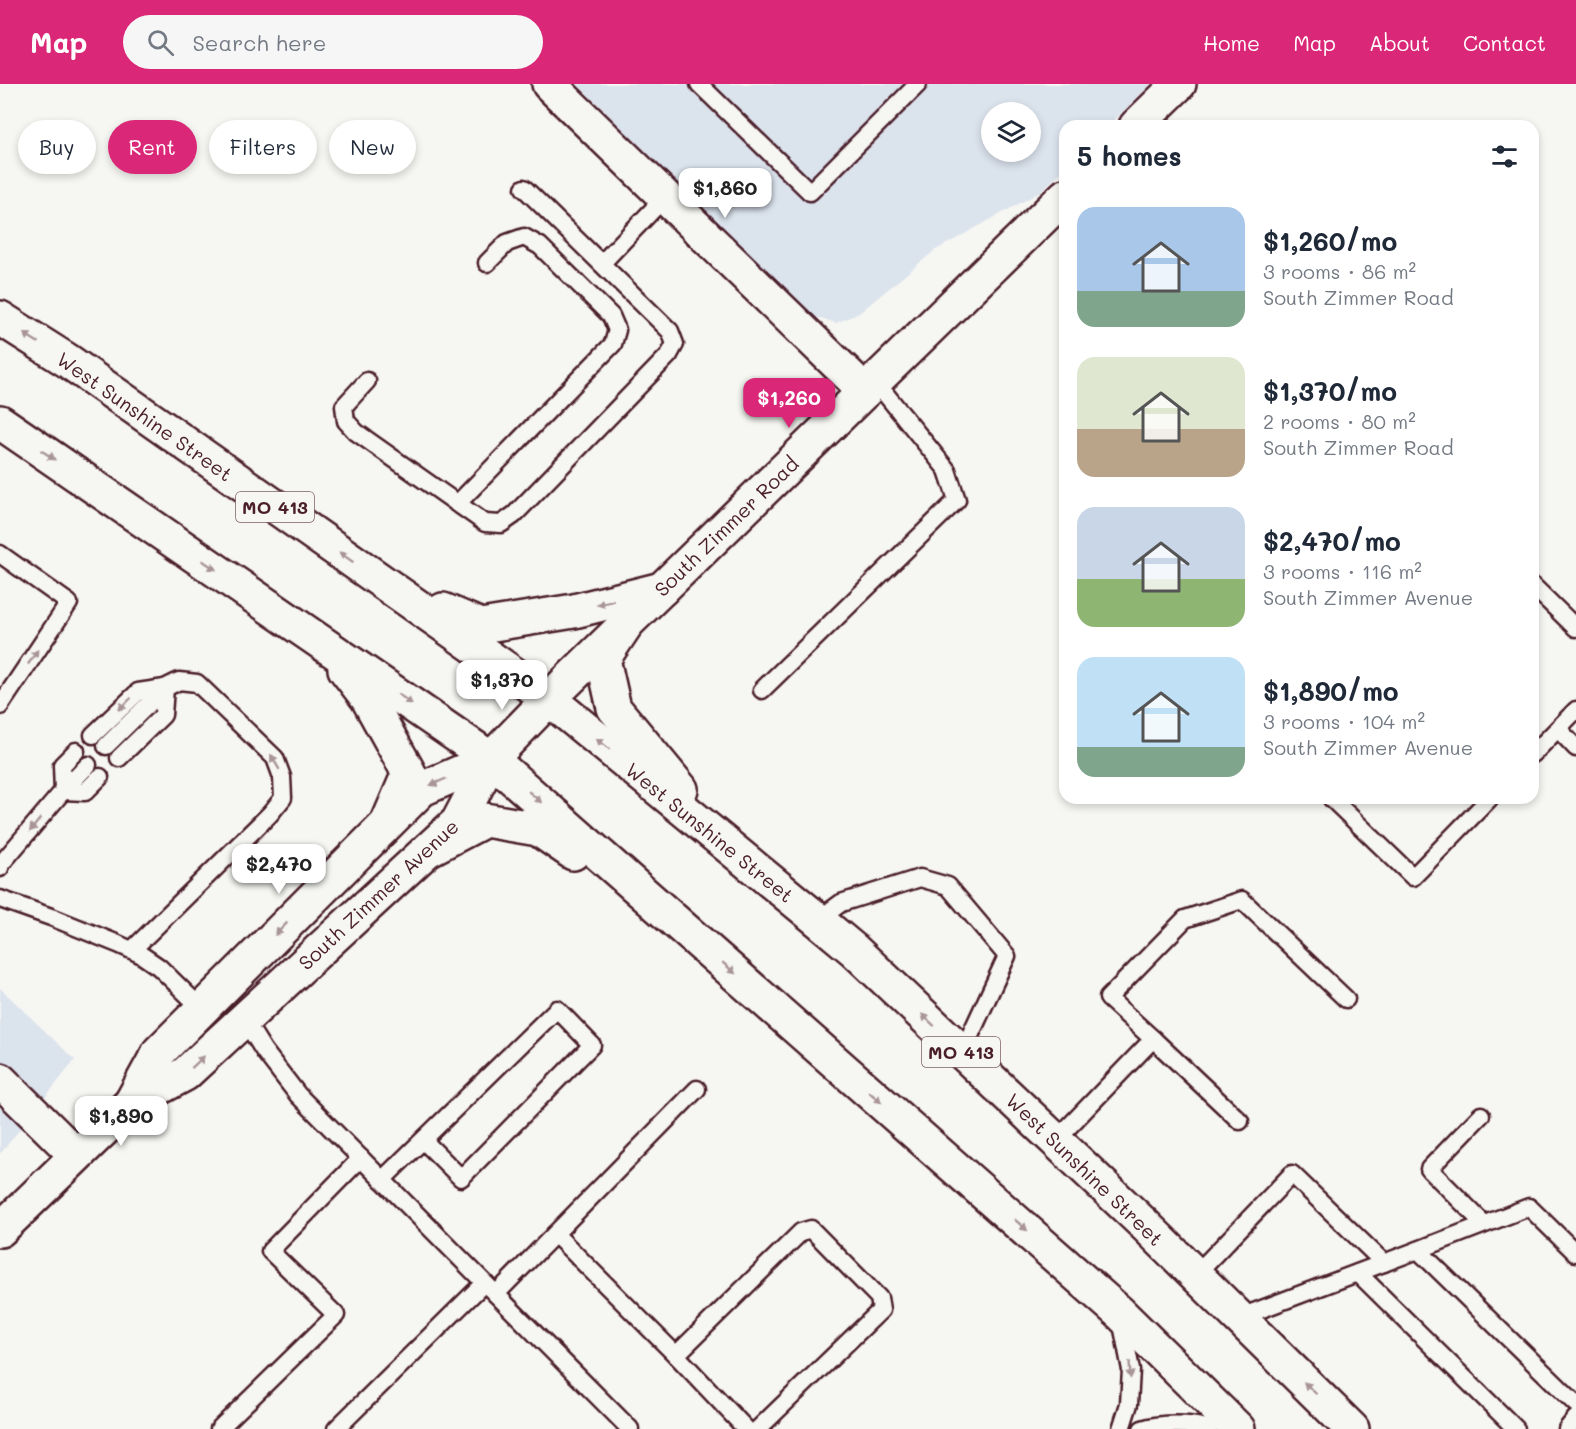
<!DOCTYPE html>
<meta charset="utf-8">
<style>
body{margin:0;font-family:Mali,sans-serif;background:#f6f6f7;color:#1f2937;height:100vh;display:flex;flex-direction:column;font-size:22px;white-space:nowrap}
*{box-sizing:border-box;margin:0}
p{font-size:20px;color:#747a83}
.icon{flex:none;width:33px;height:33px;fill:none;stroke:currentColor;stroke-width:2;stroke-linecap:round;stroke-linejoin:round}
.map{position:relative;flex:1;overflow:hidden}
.sheet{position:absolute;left:1059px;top:36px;width:480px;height:684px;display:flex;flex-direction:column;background:#fff;border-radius:18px;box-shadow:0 3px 9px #0003}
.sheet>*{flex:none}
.top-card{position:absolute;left:18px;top:36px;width:570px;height:54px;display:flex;gap:12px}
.tools{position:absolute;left:981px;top:18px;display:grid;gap:12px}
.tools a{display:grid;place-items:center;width:60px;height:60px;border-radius:50%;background:#fff;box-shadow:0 3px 9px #0003;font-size:30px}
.price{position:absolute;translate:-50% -51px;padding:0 14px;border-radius:12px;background:#fff;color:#222;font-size:20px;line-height:39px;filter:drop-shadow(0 2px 3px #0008)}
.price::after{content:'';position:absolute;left:50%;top:36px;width:18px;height:14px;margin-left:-9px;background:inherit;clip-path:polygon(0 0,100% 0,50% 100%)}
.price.current{background:#db2777;color:#fff}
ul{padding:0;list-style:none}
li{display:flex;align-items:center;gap:18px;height:150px;padding:0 18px}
li span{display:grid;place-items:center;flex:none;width:168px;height:120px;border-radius:18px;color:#555}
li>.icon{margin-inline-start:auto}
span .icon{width:72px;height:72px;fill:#fffc;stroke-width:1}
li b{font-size:26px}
h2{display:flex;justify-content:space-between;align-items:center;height:72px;padding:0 18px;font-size:26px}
.tag{padding:0 21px;border-radius:27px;background:#fff;box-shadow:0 3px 9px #0003;font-size:21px;line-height:54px}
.tag.current{background:#db2777;color:#fff}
header{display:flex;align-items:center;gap:36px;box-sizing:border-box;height:84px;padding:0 30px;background:#db2777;color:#fff}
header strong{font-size:28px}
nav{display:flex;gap:33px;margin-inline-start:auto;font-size:21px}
.search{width:420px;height:54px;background:#f6f6f7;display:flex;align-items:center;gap:15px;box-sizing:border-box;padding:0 21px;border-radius:33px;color:#747a83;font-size:22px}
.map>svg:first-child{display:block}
.built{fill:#dbe3ed;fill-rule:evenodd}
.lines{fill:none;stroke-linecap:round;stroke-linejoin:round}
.lane-casing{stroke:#4a1f2b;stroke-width:21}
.street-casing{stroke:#4a1f2b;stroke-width:38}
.secondary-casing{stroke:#4a1f2b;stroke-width:38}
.primary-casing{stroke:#4a1f2b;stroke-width:38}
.lane{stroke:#f6f6f2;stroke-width:16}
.street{stroke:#f6f6f2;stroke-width:33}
.secondary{stroke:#f6f6f2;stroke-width:33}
.primary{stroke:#f6f6f2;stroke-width:33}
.oneway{fill:#a99598}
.labels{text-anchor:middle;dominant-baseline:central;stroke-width:4.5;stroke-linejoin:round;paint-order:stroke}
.shield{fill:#f6f6f2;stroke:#7e6067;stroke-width:1.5}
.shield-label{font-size:18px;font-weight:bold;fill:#4a1f2b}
.street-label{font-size:20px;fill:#4a1f2b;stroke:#f6f6f2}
</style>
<header>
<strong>Map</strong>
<div class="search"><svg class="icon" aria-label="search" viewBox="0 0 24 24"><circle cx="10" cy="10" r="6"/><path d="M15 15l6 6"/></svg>Search here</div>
<nav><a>Home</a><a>Map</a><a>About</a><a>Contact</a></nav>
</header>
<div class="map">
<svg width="1576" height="1345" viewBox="0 0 1576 1345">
<rect width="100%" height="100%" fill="#f6f6f2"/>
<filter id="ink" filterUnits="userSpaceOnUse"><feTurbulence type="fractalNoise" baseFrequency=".0167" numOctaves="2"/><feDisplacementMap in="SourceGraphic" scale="12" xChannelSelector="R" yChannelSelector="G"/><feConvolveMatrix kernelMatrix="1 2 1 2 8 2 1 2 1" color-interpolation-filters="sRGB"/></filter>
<g filter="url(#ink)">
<!-- built -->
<g class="built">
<path d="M577,0H1151L1108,42H1065V84L1040,108L934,167L859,229L836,239L810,231ZM992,28H1030V68H992Z"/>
<polygon points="0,904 75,976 0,1070"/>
</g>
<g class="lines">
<!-- lane casing -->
<g class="lane-casing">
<g id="lane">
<polyline points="699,0 810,108 918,0"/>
<polyline points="602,179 665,113"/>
<polyline points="367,297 344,322 346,337 356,348 485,439 501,440 514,431 669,271 675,260 670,247 524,104"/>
<polyline points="457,420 613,260 617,246 611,232 540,162 524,153 507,159 487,179"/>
<polyline points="0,470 69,519 0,622"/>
<polyline points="1533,502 1576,544"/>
<polyline points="762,606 957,416 947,386 875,297"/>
<polyline points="1558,645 1576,664"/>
<polyline points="93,651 138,608 165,604 179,597 197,599 275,674 282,693 283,714 270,730 132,866"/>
<polyline points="106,662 165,604"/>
<polyline points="76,667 62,681 63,707 85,708 100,693"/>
<polyline points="1533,670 1576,626"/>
<polyline points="119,674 163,631 165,604"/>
<polyline points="1331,714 1413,793 1490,714"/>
<polyline points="0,784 1,780 63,707 88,681"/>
<polyline points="0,815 51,833 118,860 140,870 159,883 201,924"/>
<polyline points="818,836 841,819 920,794 948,802 1007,872 962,969"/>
<polyline points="244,935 264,967 298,1011 630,1345"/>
<polyline points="1153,955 1108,914 1185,835 1242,816 1346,915"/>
<polyline points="1481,1031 1429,1085 1484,1140"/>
<polyline points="1055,1057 1153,955 1240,1037"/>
<polyline points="382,1096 557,925 592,961 461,1094 423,1056"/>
<polyline points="555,1150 676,1271 746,1345"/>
<polyline points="1418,1166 1529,1123 1576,1169"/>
<polyline points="1358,1189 1516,1345"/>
<polyline points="1195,1191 1292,1090 1384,1179"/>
<polyline points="496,1210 697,1005"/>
<polyline points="1238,1234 1418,1166 1576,1320"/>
<polyline points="676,1271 801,1148 811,1145 879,1214 881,1226 758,1345"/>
<polyline points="219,1345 336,1231 270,1167 361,1074"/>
<polyline points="336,1345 484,1199"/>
<polyline points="1121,1345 1129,1320 1131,1286 1121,1235"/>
<path d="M1142,1345C1160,1339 1192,1339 1209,1345"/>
<polyline points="1567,1345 1576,1334"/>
</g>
</g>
<!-- street casing -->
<g class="street-casing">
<g id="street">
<polyline points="549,0 865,307"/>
<polyline points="0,996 76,1071"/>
<polyline points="131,1019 159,968 422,705 491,675"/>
<polyline points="0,1146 131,1019 185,990 458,738 491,675"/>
</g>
</g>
<!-- secondary casing -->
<g class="secondary-casing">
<g id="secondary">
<polyline points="1136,42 1179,0"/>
<polyline points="491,675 549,615 1065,112"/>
</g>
</g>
<!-- primary casing -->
<g class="primary-casing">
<g id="primary">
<polyline points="0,234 68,277 549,615 818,836 854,866 1146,1142 1352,1345"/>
<polyline points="0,338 491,675 1120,1229 1238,1345"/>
<polyline points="443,526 481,542 574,527 662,505"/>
<polyline points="627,539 603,575 614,624 681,705"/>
<polyline points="345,585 368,615 409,689 388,738"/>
<polyline points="428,766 485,736 538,745 573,769"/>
</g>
</g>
<!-- lane -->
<use href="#lane" class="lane"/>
<!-- street -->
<use href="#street" class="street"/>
<!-- secondary -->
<use href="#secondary" class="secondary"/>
<!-- primary -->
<use href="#primary" class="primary"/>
</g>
<!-- one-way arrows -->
<defs><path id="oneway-solid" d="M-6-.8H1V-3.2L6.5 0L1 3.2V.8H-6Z" transform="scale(1.5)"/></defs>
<g class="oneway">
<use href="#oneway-solid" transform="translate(31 254) rotate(-148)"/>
<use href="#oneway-solid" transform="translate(48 371) rotate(34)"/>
<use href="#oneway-solid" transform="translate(346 473) rotate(-145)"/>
<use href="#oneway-solid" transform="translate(209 481) rotate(34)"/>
<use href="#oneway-solid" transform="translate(605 519) rotate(166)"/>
<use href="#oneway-solid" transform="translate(33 573) rotate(-56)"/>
<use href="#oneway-solid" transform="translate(405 615) rotate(34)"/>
<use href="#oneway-solid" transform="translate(125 620) rotate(136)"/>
<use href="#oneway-solid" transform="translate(603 660) rotate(-141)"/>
<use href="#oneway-solid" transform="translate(275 678) rotate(-120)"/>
<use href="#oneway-solid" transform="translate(438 698) rotate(157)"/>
<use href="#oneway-solid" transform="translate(535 713) rotate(41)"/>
<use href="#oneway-solid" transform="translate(35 741) rotate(129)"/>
<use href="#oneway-solid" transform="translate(281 845) rotate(135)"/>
<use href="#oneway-solid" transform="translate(729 884) rotate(41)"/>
<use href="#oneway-solid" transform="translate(928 936) rotate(-137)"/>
<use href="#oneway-solid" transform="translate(198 978) rotate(-43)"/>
<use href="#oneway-solid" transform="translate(875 1013) rotate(41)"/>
<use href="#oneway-solid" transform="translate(1021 1141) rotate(41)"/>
<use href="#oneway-solid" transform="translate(1130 1286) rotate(87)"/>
<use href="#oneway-solid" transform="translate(1310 1304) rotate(-136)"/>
</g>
</g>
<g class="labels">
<!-- shield labels -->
<g class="shield">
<rect x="236" y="408" width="78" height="30" rx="4.5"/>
<rect x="922" y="953" width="78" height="30" rx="4.5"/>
</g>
<g class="shield-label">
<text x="275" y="423">MO 413</text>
<text x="961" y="968">MO 413</text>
</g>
<!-- street labels -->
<g class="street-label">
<text transform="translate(145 332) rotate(35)">West Sunshine Street</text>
<text transform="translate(726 442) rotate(-44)">South Zimmer Road</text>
<text transform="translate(710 748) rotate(39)">West Sunshine Street</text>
<text transform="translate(378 810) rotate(-43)">South Zimmer Avenue</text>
<text transform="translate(1085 1085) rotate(44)">West Sunshine Street</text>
</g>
</g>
</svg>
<div class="tools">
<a><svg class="icon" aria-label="layers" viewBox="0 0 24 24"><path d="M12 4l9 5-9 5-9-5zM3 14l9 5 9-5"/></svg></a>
</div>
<b class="price" style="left:725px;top:135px">$1,860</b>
<b class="price current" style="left:789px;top:345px">$1,260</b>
<b class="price" style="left:502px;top:627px">$1,370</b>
<b class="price" style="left:279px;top:811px">$2,470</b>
<b class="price" style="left:121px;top:1063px">$1,890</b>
<div class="top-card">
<a class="tag">Buy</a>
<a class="tag current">Rent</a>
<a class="tag">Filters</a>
<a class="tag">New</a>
</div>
<section class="sheet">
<h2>5 homes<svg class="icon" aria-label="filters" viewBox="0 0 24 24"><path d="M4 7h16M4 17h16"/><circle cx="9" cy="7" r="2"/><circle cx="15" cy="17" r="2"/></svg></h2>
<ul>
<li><span style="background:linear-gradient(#a9c7e8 70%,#7fa58c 0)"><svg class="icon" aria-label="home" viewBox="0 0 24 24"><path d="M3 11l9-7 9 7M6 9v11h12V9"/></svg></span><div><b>$1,260/mo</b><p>3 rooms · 86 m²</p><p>South Zimmer Road</p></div></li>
<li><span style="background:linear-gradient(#dfe7d0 60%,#b9a48a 0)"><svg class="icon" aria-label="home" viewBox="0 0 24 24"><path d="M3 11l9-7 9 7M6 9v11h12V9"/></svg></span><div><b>$1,370/mo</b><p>2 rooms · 80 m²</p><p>South Zimmer Road</p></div></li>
<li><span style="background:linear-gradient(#c9d6e8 60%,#8fb573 0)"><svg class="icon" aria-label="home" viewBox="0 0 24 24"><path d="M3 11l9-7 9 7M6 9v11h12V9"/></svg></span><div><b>$2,470/mo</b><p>3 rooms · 116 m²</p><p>South Zimmer Avenue</p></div></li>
<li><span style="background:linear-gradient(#bfe0f5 75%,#7fa58c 0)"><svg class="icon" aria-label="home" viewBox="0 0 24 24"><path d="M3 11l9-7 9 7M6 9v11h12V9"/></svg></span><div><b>$1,890/mo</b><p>3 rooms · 104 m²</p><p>South Zimmer Avenue</p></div></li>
</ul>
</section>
</div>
